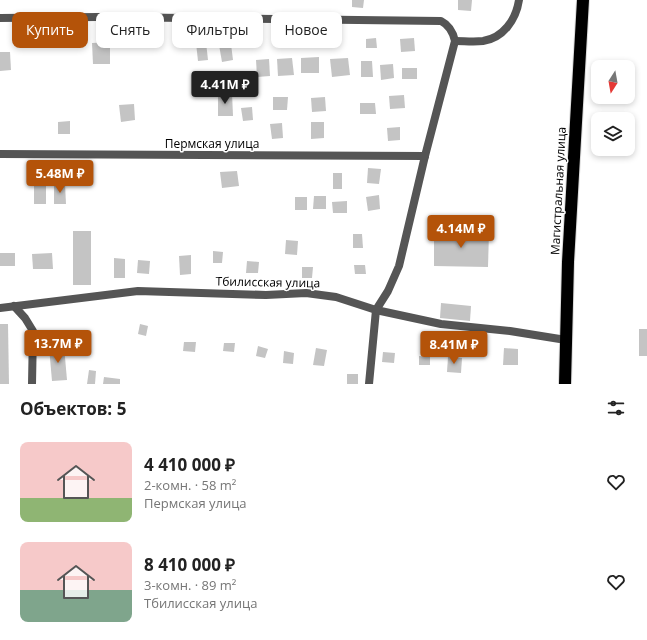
<!DOCTYPE html>
<html lang="ru">
<meta charset="utf-8">
<style>
body{margin:0;font-family:"Open Sans",sans-serif;background:#f2f2f2;color:#222;height:100vh;display:flex;flex-direction:column;font-size:15px;white-space:nowrap}
*{box-sizing:border-box;margin:0}
p{font-size:13px;color:#767676}
.icon{flex:none;width:22px;height:22px;fill:none;stroke:currentColor;stroke-width:2;stroke-linecap:round;stroke-linejoin:round}
.map{position:relative;height:384px;overflow:hidden}
.sheet{display:flex;flex-direction:column;background:#fff;flex:1}
.sheet>*{flex:none}
.banner{position:absolute;left:12px;top:12px;width:400px;height:36px;display:flex;gap:8px}
.needle{width:26px;rotate:191deg}
.buttons{position:absolute;left:591px;top:60px;display:grid;gap:8px}
.buttons a{display:grid;place-items:center;width:44px;height:44px;border-radius:8px;background:#fff;box-shadow:0 2px 6px #0003;font-size:20px}
.price{position:absolute;translate:-50% -34px;padding:0 9px;border-radius:4px;background:#b45309;color:#fff;font-size:13px;line-height:26px;filter:drop-shadow(0 1px 2px #0008)}
.price::after{content:'';position:absolute;left:50%;top:24px;width:12px;height:9px;margin-left:-6px;background:inherit;clip-path:polygon(0 0,100% 0,50% 100%)}
.price.on{background:#222;color:#fff}
ul{padding:0;list-style:none}
li{display:flex;align-items:center;gap:12px;height:100px;padding:0 20px}
li span{display:grid;place-items:center;flex:none;width:112px;height:80px;border-radius:8px;color:#555}
li>.icon{margin-inline-start:auto}
span .icon{width:48px;height:48px;fill:#fffc;stroke-width:1}
li b{font-size:17px}
h2{display:flex;justify-content:space-between;align-items:center;height:48px;padding:0 20px;font-size:17px}
.chip{padding:0 14px;border-radius:8px;background:#fff;box-shadow:0 2px 6px #0003;font-size:14px;line-height:36px}
.chip.on{background:#b45309;color:#fff}
.map>svg:first-child{display:block}
.building{fill:#c4c4c4}
.lines{fill:none;stroke-linecap:round;stroke-linejoin:round}
.highway-casing{stroke:#dbdbdb;stroke-width:14}
.street{stroke:#555;stroke-width:8}
.highway{stroke:#000;stroke-width:12}
.labels{text-anchor:middle;dominant-baseline:central;stroke-width:3;stroke-linejoin:round;paint-order:stroke}
.street-label{font-size:12px;fill:#000;stroke:#fff}
</style>
<div class="map">
<svg width="647" height="384" viewBox="0 0 647 384">
<rect width="100%" height="100%" fill="#fff"/>
<!-- building -->
<g class="building">
<polygon points="352,0 364,0 363,8 352,7"/>
<polygon points="458,0 472,0 471,11 458,10"/>
<polygon points="376,38 377,48 366,48 366,39"/>
<polygon points="414,38 415,51 401,52 400,39"/>
<polygon points="110,42 110,64 93,64 92,43"/>
<polygon points="206,42 208,60 198,61 196,43"/>
<polygon points="231,44 233,60 222,62 219,45"/>
<polygon points="0,52 10,52 11,70 0,71"/>
<polygon points="319,57 319,73 301,73 301,58"/>
<polygon points="292,58 294,75 278,76 277,59"/>
<polygon points="348,58 350,75 332,77 330,59"/>
<polygon points="269,59 270,76 257,77 256,60"/>
<polygon points="361,61 372,61 373,77 361,77"/>
<polygon points="393,64 394,78 381,80 380,65"/>
<rect x="402" y="68" width="15" height="11"/>
<polygon points="218,93 232,93 233,116 218,116"/>
<polygon points="404,95 405,108 390,109 389,96"/>
<polygon points="273,97 288,97 287,110 273,110"/>
<polygon points="325,97 326,111 312,112 311,98"/>
<polygon points="360,103 375,103 376,114 360,114"/>
<polygon points="134,104 135,120 121,122 119,105"/>
<polygon points="252,107 253,120 243,121 241,108"/>
<polygon points="70,121 70,134 58,134 58,122"/>
<polygon points="311,122 324,122 324,138 311,139"/>
<polygon points="282,123 283,138 272,139 270,124"/>
<polygon points="400,127 400,140 388,141 387,128"/>
<polygon points="368,168 381,169 379,184 367,183"/>
<polygon points="237,171 239,186 222,188 220,172"/>
<rect x="333" y="173" width="9" height="16"/>
<polygon points="54,184 65,184 66,204 54,204"/>
<rect x="34" y="185" width="12" height="19"/>
<polygon points="379,195 380,209 368,211 366,197"/>
<polygon points="314,196 326,196 326,209 313,209"/>
<rect x="295" y="197" width="12" height="13"/>
<polygon points="347,201 347,213 333,213 332,202"/>
<rect x="73" y="231" width="18" height="54"/>
<polygon points="434,231 489,232 488,267 434,266"/>
<polygon points="353,234 362,234 363,248 353,248"/>
<polygon points="286,240 298,241 297,255 285,254"/>
<polygon points="213,251 223,252 222,263 213,263"/>
<rect x="0" y="253" width="15" height="13"/>
<polygon points="52,253 53,269 33,269 32,254"/>
<polygon points="191,255 191,274 180,275 179,256"/>
<polygon points="114,258 125,259 125,278 114,278"/>
<polygon points="138,260 150,261 149,274 137,273"/>
<polygon points="247,261 259,262 258,273 246,273"/>
<polygon points="354,265 365,265 366,274 355,274"/>
<polygon points="302,267 313,267 312,278 302,278"/>
<polygon points="441,303 471,306 470,321 440,318"/>
<polygon points="0,324 8,324 9,384 0,384"/>
<polygon points="140,324 148,326 146,336 138,334"/>
<rect x="639" y="329" width="8" height="27"/>
<polygon points="184,342 196,342 195,352 183,351"/>
<polygon points="224,343 235,343 234,352 223,351"/>
<polygon points="64,346 67,380 52,381 49,347"/>
<polygon points="258,346 268,349 265,358 256,356"/>
<polygon points="316,348 327,350 324,366 313,365"/>
<polygon points="504,348 518,349 518,365 503,365"/>
<polygon points="284,351 294,353 293,364 283,363"/>
<polygon points="383,352 395,353 394,363 382,362"/>
<polygon points="419,356 430,357 430,365 419,365"/>
<polygon points="448,357 462,358 461,373 447,372"/>
<polygon points="89,370 96,371 95,384 87,384"/>
<rect x="347" y="374" width="11" height="10"/>
<polygon points="104,377 120,379 120,384 103,384"/>
</g>
<g class="lines">
<!-- highway casing -->
<g class="highway-casing">
<polyline id="highway" points="565,384 568,262 583,0"/>
</g>
<!-- street -->
<g class="street">
<path d="M0,18L97,17L441,21C449,25 453,32 455,41L425,156L399,266L388,291L376,310L369,384"/>
<path d="M455,41C464,41 474,42 483,41C503,38 516,20 519,0"/>
<polyline points="0,154 425,156"/>
<polyline points="14,306 25,318 33,331 32,384"/>
<polyline points="0,308 138,291 266,295 306,293 336,297 376,310 441,324 510,331 566,340"/>
</g>
<!-- highway -->
<use href="#highway" class="highway"/>
</g>
<g class="labels">
<!-- street labels -->
<g class="street-label">
<text x="212" y="143">Пермская улица</text>
<text transform="translate(558 191) rotate(-87)">Магистральная улица</text>
<text transform="translate(268 282) rotate(1)">Тбилисская улица</text>
</g>
</g>
</svg>
<div class="buttons">
<a><svg class="needle" viewBox="-14 -14 28 28"><path d="M0-13l5 13h-10z" fill="#e53935"/><path d="M0 13l5-13h-10z" fill="#767676"/></svg></a>
<a><svg class="icon" aria-label="layers" viewBox="0 0 24 24"><path d="M12 4l9 5-9 5-9-5zM3 14l9 5 9-5"/></svg></a>
</div>
<b class="price on" style="left:225px;top:105px">4.41M ₽</b>
<b class="price" style="left:60px;top:194px">5.48M ₽</b>
<b class="price" style="left:461px;top:249px">4.14M ₽</b>
<b class="price" style="left:58px;top:364px">13.7M ₽</b>
<b class="price" style="left:454px;top:365px">8.41M ₽</b>
<div class="banner">
<a class="chip on">Купить</a>
<a class="chip">Снять</a>
<a class="chip">Фильтры</a>
<a class="chip">Новое</a>
</div>
</div>
<section class="sheet">
<h2>Объектов: 5<svg class="icon" aria-label="filters" viewBox="0 0 24 24"><path d="M4 7h16M4 17h16"/><circle cx="9" cy="7" r="2"/><circle cx="15" cy="17" r="2"/></svg></h2>
<ul>
<li><span style="background:linear-gradient(#f6c9c9 70%,#8fb573 0)"><svg class="icon" aria-label="home" viewBox="0 0 24 24"><path d="M3 11l9-7 9 7M6 9v11h12V9"/></svg></span><div><b>4 410 000 ₽</b><p>2-комн. · 58 m²</p><p>Пермская улица</p></div><svg class="icon" aria-label="heart" viewBox="0 0 24 24"><path d="M12 20l-8-8c-3-5 5-10 8-4 3-6 11-1 8 4z"/></svg></li>
<li><span style="background:linear-gradient(#f6c9c9 60%,#7fa58c 0)"><svg class="icon" aria-label="home" viewBox="0 0 24 24"><path d="M3 11l9-7 9 7M6 9v11h12V9"/></svg></span><div><b>8 410 000 ₽</b><p>3-комн. · 89 m²</p><p>Тбилисская улица</p></div><svg class="icon" aria-label="heart" viewBox="0 0 24 24"><path d="M12 20l-8-8c-3-5 5-10 8-4 3-6 11-1 8 4z"/></svg></li>
</ul>
</section>
